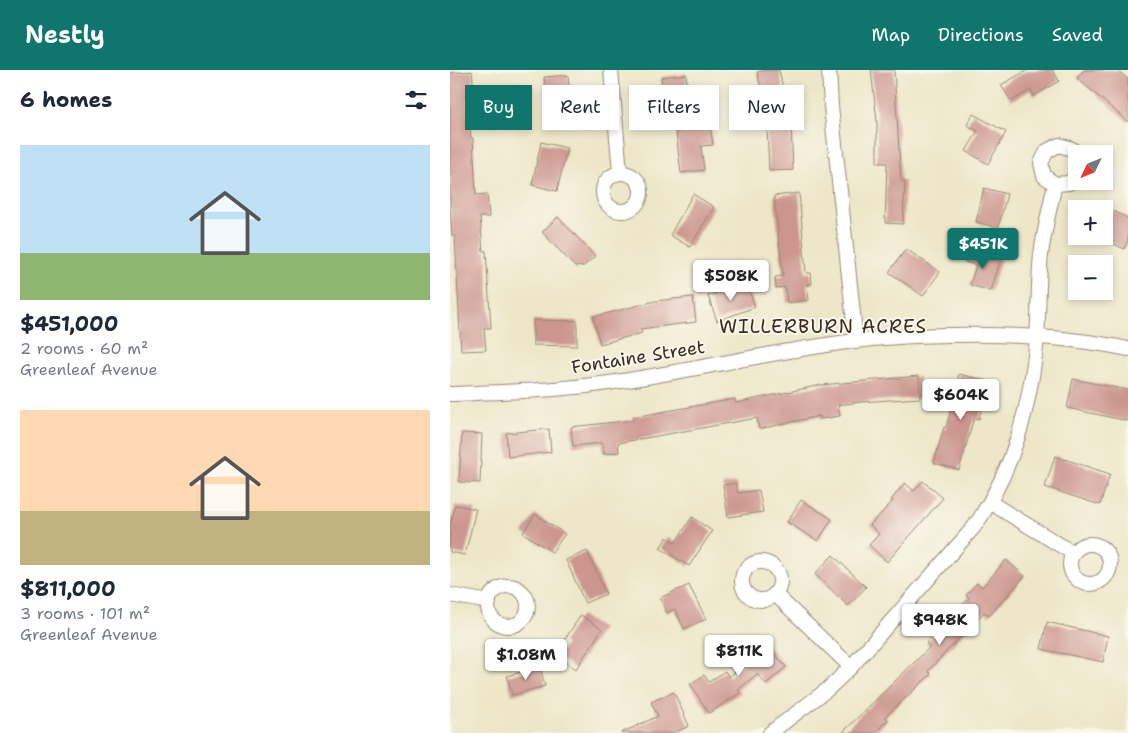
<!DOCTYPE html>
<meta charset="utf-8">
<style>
body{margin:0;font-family:"Shantell Sans",sans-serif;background:#f6f6f7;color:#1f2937;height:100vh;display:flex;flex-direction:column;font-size:19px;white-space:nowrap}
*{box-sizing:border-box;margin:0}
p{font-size:16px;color:#747a83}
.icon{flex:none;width:28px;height:28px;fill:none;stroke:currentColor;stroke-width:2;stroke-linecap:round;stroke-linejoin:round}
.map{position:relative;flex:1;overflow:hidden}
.sheet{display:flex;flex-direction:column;background:#fff;width:450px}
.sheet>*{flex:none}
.banner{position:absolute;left:15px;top:15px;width:475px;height:45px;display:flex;gap:10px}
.needle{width:32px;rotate:227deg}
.controls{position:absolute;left:618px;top:75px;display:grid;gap:10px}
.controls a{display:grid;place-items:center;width:45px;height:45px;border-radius:0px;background:#fff;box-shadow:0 2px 8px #0003;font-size:25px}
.price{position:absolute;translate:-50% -42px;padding:0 11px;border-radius:5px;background:#fff;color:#222;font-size:16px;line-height:32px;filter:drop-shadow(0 1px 2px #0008)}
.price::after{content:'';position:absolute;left:50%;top:30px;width:15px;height:11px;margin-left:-8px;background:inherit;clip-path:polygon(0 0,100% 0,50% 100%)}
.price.selected{background:#0f766e;color:#fff}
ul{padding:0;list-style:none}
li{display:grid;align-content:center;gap:10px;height:265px;padding:0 20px}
li span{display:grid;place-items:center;height:155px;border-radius:0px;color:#555}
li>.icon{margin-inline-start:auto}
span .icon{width:90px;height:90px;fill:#fffc;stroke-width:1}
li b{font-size:21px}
h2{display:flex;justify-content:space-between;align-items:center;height:60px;padding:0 20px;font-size:21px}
.tag{padding:0 18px;border-radius:0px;background:#fff;box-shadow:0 2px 8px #0003;font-size:18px;line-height:45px}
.tag.selected{background:#0f766e;color:#fff}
header{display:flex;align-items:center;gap:30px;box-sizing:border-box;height:70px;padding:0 25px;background:#0f766e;color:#fff}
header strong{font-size:24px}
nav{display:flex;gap:28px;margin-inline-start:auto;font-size:18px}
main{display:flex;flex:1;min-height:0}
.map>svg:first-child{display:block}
.building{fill:#cc968e}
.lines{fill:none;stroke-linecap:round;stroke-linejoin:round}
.minor-casing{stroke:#948873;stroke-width:16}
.minor{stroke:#fff;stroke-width:14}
.labels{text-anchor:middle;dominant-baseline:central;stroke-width:4;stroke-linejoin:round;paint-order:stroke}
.street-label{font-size:18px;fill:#3b2a1e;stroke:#fbf7ec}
.neighbourhood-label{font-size:19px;letter-spacing:1px;fill:#3b2a1e;stroke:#fbf7ec}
</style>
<header>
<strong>Nestly</strong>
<nav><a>Map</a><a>Directions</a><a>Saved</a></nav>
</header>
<main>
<section class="sheet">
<h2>6 homes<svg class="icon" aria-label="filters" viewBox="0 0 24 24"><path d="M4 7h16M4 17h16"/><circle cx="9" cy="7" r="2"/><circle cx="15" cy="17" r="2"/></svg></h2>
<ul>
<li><span style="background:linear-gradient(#bfe0f5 70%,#8fb573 0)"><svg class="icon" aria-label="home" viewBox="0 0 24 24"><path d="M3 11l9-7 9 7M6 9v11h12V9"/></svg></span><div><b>$451,000</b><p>2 rooms · 60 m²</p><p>Greenleaf Avenue</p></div></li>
<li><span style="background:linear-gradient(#ffd9b3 65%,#c2b280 0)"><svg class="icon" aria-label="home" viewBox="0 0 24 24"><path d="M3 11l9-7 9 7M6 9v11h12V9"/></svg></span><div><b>$811,000</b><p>3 rooms · 101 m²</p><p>Greenleaf Avenue</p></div></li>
</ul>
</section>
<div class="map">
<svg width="678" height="663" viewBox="0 0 678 663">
<rect width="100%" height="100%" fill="#fbf7ec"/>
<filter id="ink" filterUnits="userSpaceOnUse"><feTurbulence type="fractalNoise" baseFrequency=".02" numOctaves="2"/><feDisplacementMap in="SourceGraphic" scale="10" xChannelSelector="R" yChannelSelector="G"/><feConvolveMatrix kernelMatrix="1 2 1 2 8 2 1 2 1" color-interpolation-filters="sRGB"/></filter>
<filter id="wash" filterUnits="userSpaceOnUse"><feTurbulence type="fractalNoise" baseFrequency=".0096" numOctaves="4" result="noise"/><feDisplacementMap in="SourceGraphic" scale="20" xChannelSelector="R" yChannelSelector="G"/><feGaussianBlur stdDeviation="1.12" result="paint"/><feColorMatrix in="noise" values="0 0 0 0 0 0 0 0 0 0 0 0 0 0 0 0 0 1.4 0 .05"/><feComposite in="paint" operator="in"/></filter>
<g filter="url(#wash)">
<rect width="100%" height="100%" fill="#ede6c8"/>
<g id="blocks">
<!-- building -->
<g class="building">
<polygon points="316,0 329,0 341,53 343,100 319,101 317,56 305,58 299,32 314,29 307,2"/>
<polygon points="421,0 444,0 451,111 455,111 453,154 435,153 437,93 427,93 427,51"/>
<polygon points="578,0 603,0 609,11 584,26 581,20 561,31 551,15"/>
<polygon points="634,0 667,0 678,9 678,52 627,8"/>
<polygon points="22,1 25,29 17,29 21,68 23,68 26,125 37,124 39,147 30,147 33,181 36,181 41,258 34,258 36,280 11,281 5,166 2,166 0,137 0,3"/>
<polygon points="236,4 242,57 260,55 263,75 251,76 254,100 231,103 224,46 215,47 211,7"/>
<polygon points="118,5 122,51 99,53 94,7"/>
<polygon points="523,44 556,62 538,94 516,81 528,61 517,55"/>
<polygon points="91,72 117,78 107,121 82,115"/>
<polygon points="534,118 557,124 548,158 526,152"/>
<polygon points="349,123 356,203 361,203 362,214 357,214 359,230 337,233 335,217 326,218 325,207 333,206 324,126"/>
<polygon points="243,124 264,137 240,177 220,165"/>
<polygon points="654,137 678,148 678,171 674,179 654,169"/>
<polygon points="108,147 145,186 134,196 125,197 92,162"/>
<polygon points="456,179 490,202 473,226 439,202"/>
<polygon points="519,180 551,189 541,221 520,215 526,195 515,192"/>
<polygon points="296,212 305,237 267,251 258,226"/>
<polygon points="243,227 246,252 190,259 192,263 150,274 143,247 205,231"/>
<polygon points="83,250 127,251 127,276 83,275"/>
<polygon points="509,304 538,311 529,349 524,348 509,400 484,393 494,357 496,358"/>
<polygon points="469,306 470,328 410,332 388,335 390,346 370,349 370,346 309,359 307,348 168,373 169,382 154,384 152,373 123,376 121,357 183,350 183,347 285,329 286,333 371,315"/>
<polygon points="623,309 678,320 678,351 617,338"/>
<polygon points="99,359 101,382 58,387 56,363"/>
<polygon points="12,363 32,364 30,413 9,412"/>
<polygon points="605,386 660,404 650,435 595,417"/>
<polygon points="473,411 493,428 437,492 419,475 429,464 420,455 443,431 441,430 455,413 464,421"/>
<polygon points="286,413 288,423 309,420 313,442 278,447 273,415"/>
<polygon points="351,430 382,449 368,471 337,452"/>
<polygon points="5,435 26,439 15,485 0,482 0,457"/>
<polygon points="85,444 115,464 102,482 73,463"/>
<polygon points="242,447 262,461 239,496 210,478 217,467 225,473"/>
<polygon points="137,481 156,524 135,533 116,490"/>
<polygon points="383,485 416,517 398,536 365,504"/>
<polygon points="556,490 575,506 539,546 534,542 478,601 481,604 435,647 438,650 424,663 392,663 480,577 476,573 519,528 516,525 527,513 532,517"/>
<polygon points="239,515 256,549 234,559 225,539 217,543 210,528"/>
<polygon points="131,545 152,559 126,599 108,587 116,574 113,572"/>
<polygon points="597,552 658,566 653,592 591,579"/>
<polygon points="311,568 336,597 316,614 307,604 288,620 290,623 259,643 240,614 254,605 259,612 275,601 279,607 298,591 292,584"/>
<polygon points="90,597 95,616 62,625 57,606"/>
<polygon points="224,622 239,656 224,663 171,663 208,646 201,632"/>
</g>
</g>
</g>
<g filter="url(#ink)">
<use href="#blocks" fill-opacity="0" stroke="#948873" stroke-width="1"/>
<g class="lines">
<!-- minor casing -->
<g class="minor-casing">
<g id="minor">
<polyline points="161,0 170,102"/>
<polyline points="379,0 381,36 406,272"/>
<circle cx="172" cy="122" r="19"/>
<polyline points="626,106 619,113 605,114 594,106 591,93 597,81 609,75 622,79 627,84"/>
<path d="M0,324C50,322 101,321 151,314C224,304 297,287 370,276C459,261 590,260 678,279"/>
<polyline points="541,433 623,483"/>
<circle cx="640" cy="494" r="20"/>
<circle cx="311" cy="511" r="19"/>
<circle cx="58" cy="536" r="20"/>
<polyline points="325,524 401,597"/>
<polyline points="0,525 39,532"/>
<path d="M320,663L378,619L401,597L524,457C564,400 580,337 587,268C589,241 588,212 591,185C594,161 600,137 605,114"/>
</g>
</g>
<!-- minor -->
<use href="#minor" class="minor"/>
</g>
</g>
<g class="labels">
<!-- street labels -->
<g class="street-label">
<text transform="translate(188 287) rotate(-9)">Fontaine Street</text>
</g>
<!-- neighbourhood labels -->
<g class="neighbourhood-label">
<text x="373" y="256">WILLERBURN ACRES</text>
</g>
</g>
</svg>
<div class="controls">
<a><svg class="needle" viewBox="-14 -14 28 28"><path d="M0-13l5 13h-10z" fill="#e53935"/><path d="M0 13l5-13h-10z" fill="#747a83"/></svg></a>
<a>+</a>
<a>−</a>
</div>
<b class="price selected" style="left:533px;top:200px">$451K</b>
<b class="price" style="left:281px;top:232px">$508K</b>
<b class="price" style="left:511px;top:351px">$604K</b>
<b class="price" style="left:490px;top:576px">$948K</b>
<b class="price" style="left:289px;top:607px">$811K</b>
<b class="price" style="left:76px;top:611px">$1.08M</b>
<div class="banner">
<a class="tag selected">Buy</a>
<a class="tag">Rent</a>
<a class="tag">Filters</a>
<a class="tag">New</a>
</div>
</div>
</main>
